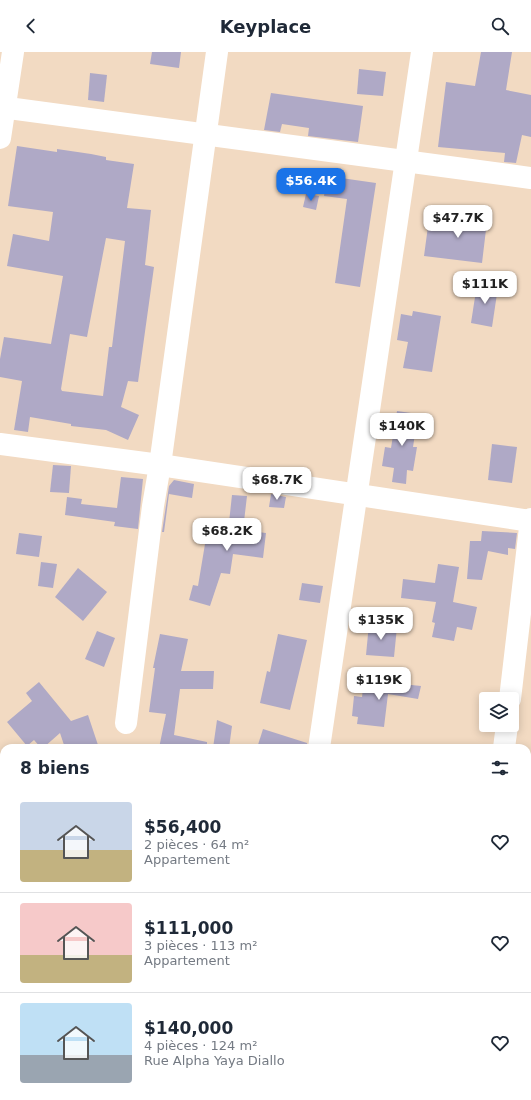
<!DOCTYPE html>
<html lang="fr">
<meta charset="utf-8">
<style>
body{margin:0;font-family:"DejaVu Sans",sans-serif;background:#f2f2f3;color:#1f2937;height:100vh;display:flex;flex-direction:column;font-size:15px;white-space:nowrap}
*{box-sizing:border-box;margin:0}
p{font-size:13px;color:#747a83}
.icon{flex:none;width:22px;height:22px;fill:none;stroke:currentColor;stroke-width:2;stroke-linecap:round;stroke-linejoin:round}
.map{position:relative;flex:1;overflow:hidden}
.side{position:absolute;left:0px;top:692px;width:531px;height:356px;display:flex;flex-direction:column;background:#fff;border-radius:12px 12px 0 0;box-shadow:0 2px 10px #0003}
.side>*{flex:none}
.controls{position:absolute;left:479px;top:640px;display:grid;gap:8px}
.controls a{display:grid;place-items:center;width:40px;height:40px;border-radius:4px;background:#fff;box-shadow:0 2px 10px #0003;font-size:20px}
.price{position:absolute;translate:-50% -34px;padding:0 9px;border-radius:8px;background:#fff;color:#222;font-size:13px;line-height:26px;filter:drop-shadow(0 1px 2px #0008)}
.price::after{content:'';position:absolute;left:50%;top:24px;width:12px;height:9px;margin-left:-6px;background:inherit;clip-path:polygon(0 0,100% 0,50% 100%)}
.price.selected{background:#1a73e8;color:#fff}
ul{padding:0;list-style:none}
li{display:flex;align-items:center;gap:12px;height:100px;padding:0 20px}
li+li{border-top:1px solid #e0e1e3}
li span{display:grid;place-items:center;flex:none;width:112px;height:80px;border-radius:4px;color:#555}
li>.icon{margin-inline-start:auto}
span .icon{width:48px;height:48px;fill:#fffc;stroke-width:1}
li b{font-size:17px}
h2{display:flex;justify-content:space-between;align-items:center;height:48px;padding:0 20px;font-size:17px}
header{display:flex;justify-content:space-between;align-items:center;height:52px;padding:0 20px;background:#fff;font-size:18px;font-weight:700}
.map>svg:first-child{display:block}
.building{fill:#afa9c6;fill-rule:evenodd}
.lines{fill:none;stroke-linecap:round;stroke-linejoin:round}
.minor{stroke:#fff;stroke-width:22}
</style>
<header><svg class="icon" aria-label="back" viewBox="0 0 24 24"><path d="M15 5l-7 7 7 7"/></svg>Keyplace<svg class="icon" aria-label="search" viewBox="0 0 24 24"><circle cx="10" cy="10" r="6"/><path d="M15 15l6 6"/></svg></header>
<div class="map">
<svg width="531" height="1048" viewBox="0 0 531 1048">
<rect width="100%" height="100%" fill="#f2dac2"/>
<!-- building -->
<g class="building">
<polygon points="152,0 181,0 179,16 150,12"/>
<polygon points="481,0 512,0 506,38 531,43 531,85 522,83 516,111 504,110 505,101 438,95 446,30 475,34"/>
<polygon points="359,17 386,20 383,44 357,42"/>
<polygon points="90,21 107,23 104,50 88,48"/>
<polygon points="271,41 363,54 358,90 308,84 309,76 282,72 280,80 264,78"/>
<path d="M17,94L57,100V97L91,102L106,105V108L134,112L127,156L151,158L145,213L154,215L138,330L128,329L121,355L139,363L128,388L106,378L71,374V372L30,365L28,380L14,378L22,329L0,325V307L4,285L51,292L63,224L7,214L13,182L49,189L53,160L8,154ZM106,186L125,189L112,295H109L103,344L62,339L61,337L70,282L87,285Z"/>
<polygon points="327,124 376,131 360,235 335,231 347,147 324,144"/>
<polygon points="306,142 319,144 316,158 303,155"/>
<polygon points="470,159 488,161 482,211 424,204 429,167 469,172"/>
<polygon points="477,232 498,235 492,275 471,271"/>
<polygon points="413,259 441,264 432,320 403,316 408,290 397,288 401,262 412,264"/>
<polygon points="397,359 418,362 413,395 417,395 413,419 407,418 406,432 392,430 394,416 382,414 385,395 391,396"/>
<polygon points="492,392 517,395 512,431 488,428"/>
<polygon points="53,413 71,414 69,441 50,440"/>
<polygon points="121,425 143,427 138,477 114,474 115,470 65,463 67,445 82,447 81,452 117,456"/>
<polygon points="174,428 194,432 192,446 169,442 164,480 162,480 169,434"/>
<polygon points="271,442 286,445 284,456 269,455"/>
<polygon points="232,443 247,444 243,478 266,481 263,506 233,502 230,522 221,521 210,554 189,548 193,533 198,534 206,486 227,489"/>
<polygon points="482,479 517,481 515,497 508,496 508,503 488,499 482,528 467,527 470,489 481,489"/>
<polygon points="19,481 42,484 39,505 16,502"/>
<polygon points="41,510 57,512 53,536 38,534"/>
<polygon points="438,512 459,515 453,550 477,555 472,578 457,575 454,589 432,585 435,571 432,570 436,550 401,546 403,527 435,531"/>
<polygon points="78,516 107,540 83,569 55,545"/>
<polygon points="302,531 323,534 320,551 299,548"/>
<polygon points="369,572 397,575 394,605 366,603"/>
<polygon points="97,579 115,586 104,615 85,607"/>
<polygon points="160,582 188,587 181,619 214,619 213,637 180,637 174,683 207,690 207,696 159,696 166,662 149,660 155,616 153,616"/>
<polygon points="278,582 307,588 290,658 260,651 267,619 270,620"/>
<polygon points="364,628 421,634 418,647 388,642 384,675 357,672 358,665 352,664 354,644 362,645"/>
<polygon points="39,630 71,669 88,663 99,696 65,696 60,681 43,696 41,696 34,688 27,694 7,670 32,649 26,641"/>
<polygon points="217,668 232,674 229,696 213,696"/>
<polygon points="263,677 307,691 307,696 257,696"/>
</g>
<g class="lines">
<!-- minor -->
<g class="minor">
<polyline points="0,55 531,126"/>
<polyline points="0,86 13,0"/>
<polyline points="0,392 160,413 531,469"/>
<polyline points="510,647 531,467"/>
<polyline points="126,671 153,454 160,413 217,0"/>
<polyline points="319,696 422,0"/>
<polyline points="504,696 507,673"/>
<polyline points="527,791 531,792"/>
<polyline points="0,1039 4,1040"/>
<polyline points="27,1044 49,1048"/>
<polyline points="267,1048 267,1044"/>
<polyline points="456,1048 457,1044"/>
</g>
</g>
</svg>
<div class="controls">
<a><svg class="icon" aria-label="layers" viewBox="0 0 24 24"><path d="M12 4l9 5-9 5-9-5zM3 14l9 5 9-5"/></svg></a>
</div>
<b class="price selected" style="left:311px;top:150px">$56.4K</b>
<b class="price" style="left:458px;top:187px">$47.7K</b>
<b class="price" style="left:485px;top:253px">$111K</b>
<b class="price" style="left:402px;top:395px">$140K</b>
<b class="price" style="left:277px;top:449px">$68.7K</b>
<b class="price" style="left:227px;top:500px">$68.2K</b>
<b class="price" style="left:381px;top:589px">$135K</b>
<b class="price" style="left:379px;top:649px">$119K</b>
<section class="side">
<h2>8 biens<svg class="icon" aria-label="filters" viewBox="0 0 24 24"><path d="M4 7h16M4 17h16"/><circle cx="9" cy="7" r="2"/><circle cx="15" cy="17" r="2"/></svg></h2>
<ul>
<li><span style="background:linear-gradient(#c9d6e8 60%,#c2b280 0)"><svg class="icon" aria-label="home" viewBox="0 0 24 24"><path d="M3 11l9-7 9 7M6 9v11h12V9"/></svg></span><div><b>$56,400</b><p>2 pièces · 64 m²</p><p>Appartement</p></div><svg class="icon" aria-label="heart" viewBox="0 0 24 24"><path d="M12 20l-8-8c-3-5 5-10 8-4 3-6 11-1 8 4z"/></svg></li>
<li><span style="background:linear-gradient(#f6c9c9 65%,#c2b280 0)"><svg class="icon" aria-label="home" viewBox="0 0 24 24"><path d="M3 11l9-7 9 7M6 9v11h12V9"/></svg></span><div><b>$111,000</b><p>3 pièces · 113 m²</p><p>Appartement</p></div><svg class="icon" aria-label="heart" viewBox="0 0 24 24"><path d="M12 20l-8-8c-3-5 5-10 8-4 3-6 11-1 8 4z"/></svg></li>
<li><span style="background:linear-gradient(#bfe0f5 65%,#9aa5b1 0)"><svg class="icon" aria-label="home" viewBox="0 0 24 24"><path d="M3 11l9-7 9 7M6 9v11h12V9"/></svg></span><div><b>$140,000</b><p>4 pièces · 124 m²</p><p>Rue Alpha Yaya Diallo</p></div><svg class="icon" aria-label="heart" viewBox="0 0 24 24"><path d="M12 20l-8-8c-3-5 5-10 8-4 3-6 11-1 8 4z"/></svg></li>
</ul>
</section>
</div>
